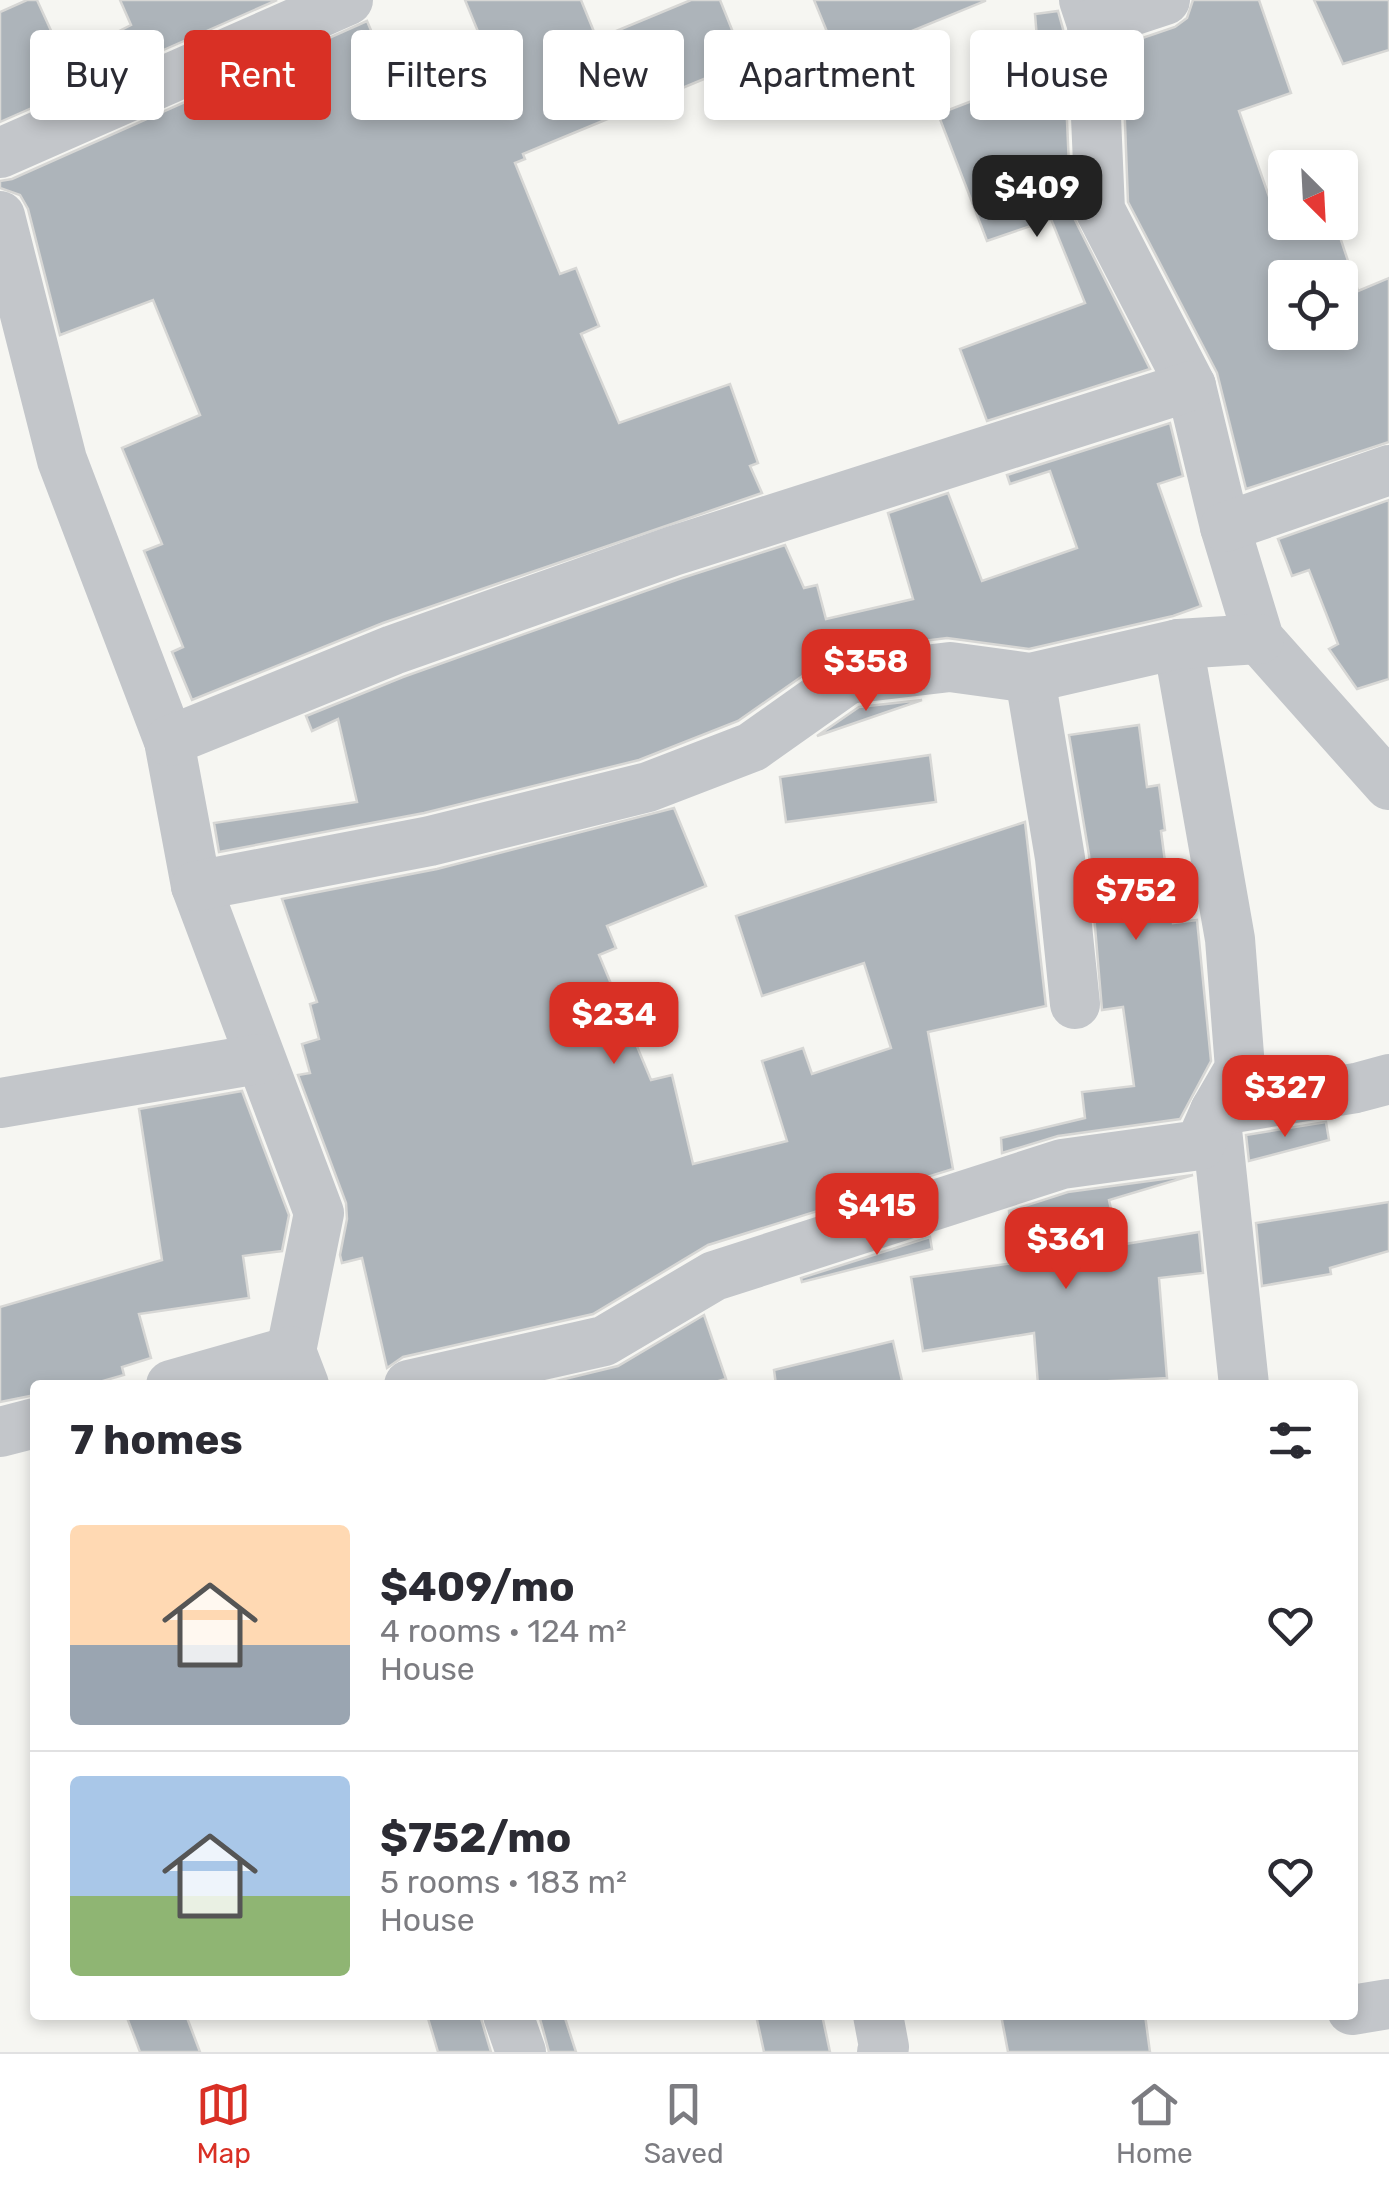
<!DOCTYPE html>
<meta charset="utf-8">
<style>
body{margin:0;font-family:Rubik,sans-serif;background:#f7f7f7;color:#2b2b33;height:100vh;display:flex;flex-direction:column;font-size:38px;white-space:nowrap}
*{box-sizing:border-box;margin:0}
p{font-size:32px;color:#7c7c81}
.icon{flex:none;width:55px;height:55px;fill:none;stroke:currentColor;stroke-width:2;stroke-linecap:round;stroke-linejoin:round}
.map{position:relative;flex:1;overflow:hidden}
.details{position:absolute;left:30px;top:1380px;width:1328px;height:640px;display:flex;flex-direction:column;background:#fff;border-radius:10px;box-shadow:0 5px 15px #0003}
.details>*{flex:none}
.hud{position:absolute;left:30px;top:30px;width:1330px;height:90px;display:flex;gap:20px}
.needle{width:65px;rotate:156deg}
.fabs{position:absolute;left:1268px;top:150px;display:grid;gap:20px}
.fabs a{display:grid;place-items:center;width:90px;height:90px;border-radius:10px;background:#fff;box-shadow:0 5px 15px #0003;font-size:50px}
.price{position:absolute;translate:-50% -85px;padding:0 22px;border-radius:20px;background:#d93025;color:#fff;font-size:32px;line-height:65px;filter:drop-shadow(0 2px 5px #0008)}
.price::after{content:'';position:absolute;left:50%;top:60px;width:30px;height:22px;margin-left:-15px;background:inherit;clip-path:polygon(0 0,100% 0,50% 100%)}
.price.on{background:#222;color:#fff}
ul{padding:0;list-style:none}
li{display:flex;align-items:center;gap:30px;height:250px;padding:0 40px}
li+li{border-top:2px solid #e1e1e2}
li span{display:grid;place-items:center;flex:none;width:280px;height:200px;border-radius:10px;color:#555}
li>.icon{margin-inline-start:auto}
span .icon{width:120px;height:120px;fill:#fffc;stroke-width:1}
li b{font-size:42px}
h2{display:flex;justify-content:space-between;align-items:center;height:120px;padding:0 40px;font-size:42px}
.pill{padding:0 35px;border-radius:10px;background:#fff;box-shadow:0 5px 15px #0003;font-size:35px;line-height:90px}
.pill.on{background:#d93025;color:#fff}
.dock{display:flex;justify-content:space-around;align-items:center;height:140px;border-top:2px solid #e1e1e2;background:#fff;font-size:28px;color:#7c7c81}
.dock a{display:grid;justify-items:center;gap:5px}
.dock .on{color:#d93025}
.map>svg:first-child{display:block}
.building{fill:#adb4ba;stroke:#d7d7d5;stroke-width:2.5;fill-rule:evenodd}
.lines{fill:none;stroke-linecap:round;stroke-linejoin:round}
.minor{stroke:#c3c6ca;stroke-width:50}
</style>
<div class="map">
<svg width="1389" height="2052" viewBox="0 0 1389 2052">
<rect width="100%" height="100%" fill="#f6f6f2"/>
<!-- building -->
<g class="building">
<polygon points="27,0 37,0 64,59 131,25 120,0 277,0 0,122 0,12"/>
<polygon points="465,0 581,0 597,39 691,0 720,0 745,62 523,154 525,159 515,163 560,274 576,268 599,326 581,334 619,423 730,384 758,463 750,466 762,493 383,623 192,700 172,652 183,647 144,551 162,544 122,448 200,415 153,300 60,335 28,209 20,195 0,188 0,181 12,179 367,21 401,101 491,63"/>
<polygon points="814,0 985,0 985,1 839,61"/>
<path d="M1193,0H1259L1291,93L1239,111L1278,222H1335L1358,291L1389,278V442L1246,489L1217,373L1128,202L1122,45L1175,27L1187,18ZM1285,278H1340V332H1285Z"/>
<polygon points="1314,0 1389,0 1389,50 1343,64"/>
<polygon points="1058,11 1063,29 1071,212 1150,369 987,421 960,349 1085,303 1051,219 987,241 938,114 1040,75 1035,14"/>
<polygon points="1170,423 1183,476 1158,484 1201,606 1173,616 1029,649 947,638 844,651 831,656 738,721 639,760 424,813 219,852 214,823 357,802 338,719 312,731 306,716 403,677 682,578 785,545 804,588 817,585 826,619 913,599 888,513 948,493 982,581 1077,548 1050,471 1010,484 1007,475"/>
<polygon points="1389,500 1389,679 1357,689 1329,649 1338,644 1309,570 1292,576 1278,539"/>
<polygon points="922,700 817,736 859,707"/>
<polygon points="1139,725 1147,787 1159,785 1165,830 1161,831 1173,923 1197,920 1211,1061 1180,1119 1058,1136 1002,1153 1001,1138 1085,1118 1082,1092 1134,1086 1123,1007 1102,1010 1089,855 1069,735"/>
<polygon points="930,755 936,802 786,822 780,777"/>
<polygon points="674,808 706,886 607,926 616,948 599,955 651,1080 672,1075 693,1164 787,1141 762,1061 803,1048 812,1074 891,1048 864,963 762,996 736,916 1025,822 1046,1006 928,1032 953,1169 708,1245 593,1314 403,1357 387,1368 362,1258 342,1263 340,1255 347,1219 346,1203 298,1075 310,1073 302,1044 319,1039 310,1004 317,1002 282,899 437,869"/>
<polygon points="242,1091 289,1215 282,1251 243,1256 249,1298 139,1314 151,1358 122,1367 124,1375 89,1385 35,1385 35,1395 0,1402 0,1307 162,1260 139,1109"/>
<polygon points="1326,1122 1329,1140 1249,1161 1246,1135"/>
<polygon points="1193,1175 1109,1200 1119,1245 1199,1232 1203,1273 1159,1278 1167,1378 1038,1385 1034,1333 923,1351 911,1277 1014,1263 1009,1211 1068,1192"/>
<polygon points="1389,1202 1389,1251 1330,1268 1331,1274 1262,1286 1256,1223"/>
<polygon points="930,1237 932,1249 802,1282 801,1278"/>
<polygon points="704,1315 726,1379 704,1385 540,1385 618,1366"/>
<polygon points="893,1341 903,1385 776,1385 774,1370"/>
<polygon points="126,2015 186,2015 200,2052 140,2052"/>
<polygon points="427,2015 480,2015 491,2052 438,2052"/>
<polygon points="539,2015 564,2015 576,2052 549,2052"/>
<polygon points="756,2015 822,2015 830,2052 764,2052"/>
<polygon points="1001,2015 1145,2015 1150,2052 1008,2052"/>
</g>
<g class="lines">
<!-- minor -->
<g class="minor">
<polyline points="1084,0 1092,24 1100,210 1191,386 1225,527 1259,639 1389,785"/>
<polyline points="1092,24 1165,0"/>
<polyline points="0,153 348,0"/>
<polyline points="0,216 62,460 169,741 196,886 319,1213 291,1351 304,1385"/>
<polyline points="1225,527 1389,470"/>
<polyline points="1178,644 1230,939 1240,1068 1215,1111 1244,1385"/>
<polyline points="1030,678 1060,858 1075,1004"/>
<polyline points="169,741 393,650 673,551 1191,386"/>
<polyline points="196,886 430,841 648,787 752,747 848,679 950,667 1030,678 1178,644 1259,639"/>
<polyline points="0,1103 259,1059"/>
<polyline points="171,1385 291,1351"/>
<polyline points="409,1385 604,1341 714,1276 1062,1164 1200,1145 1215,1111 1356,1088 1389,1079"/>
<polyline points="0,1432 35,1423"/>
<polyline points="1352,2010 1389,2004"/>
<polyline points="508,2015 521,2052"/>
<polyline points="878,2015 884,2047 882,2052"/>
</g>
</g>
</svg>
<div class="fabs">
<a><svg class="needle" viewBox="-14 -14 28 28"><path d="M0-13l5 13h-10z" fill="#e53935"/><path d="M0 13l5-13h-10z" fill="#7c7c81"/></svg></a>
<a><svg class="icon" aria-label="locate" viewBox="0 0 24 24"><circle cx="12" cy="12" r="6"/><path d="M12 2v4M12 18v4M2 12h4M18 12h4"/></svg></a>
</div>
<b class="price on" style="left:1037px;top:240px">$409</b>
<b class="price" style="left:866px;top:714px">$358</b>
<b class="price" style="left:1136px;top:943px">$752</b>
<b class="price" style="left:614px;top:1067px">$234</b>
<b class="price" style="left:1285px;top:1140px">$327</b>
<b class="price" style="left:877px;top:1258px">$415</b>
<b class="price" style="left:1066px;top:1292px">$361</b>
<div class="hud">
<a class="pill">Buy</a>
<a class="pill on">Rent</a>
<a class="pill">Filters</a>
<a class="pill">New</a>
<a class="pill">Apartment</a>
<a class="pill">House</a>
</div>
<section class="details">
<h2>7 homes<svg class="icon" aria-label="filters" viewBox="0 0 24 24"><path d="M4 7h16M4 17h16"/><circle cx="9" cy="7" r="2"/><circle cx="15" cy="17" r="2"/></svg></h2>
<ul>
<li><span style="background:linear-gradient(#ffd9b3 60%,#9aa5b1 0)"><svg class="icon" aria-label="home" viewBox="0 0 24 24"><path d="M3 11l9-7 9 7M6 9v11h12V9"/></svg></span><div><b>$409/mo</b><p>4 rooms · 124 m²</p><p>House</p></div><svg class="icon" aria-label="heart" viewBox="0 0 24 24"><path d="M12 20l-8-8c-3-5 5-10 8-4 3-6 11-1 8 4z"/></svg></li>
<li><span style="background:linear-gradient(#a9c7e8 60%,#8fb573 0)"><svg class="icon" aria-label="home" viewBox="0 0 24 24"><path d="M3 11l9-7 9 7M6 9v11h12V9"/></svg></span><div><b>$752/mo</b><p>5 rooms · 183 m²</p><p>House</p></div><svg class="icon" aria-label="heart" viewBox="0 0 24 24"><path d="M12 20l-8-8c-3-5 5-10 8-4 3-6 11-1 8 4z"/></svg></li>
</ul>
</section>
</div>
<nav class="dock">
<a class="on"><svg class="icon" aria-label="map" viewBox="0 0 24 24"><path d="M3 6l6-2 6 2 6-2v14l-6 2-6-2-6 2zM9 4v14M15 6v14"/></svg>Map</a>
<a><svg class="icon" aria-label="saved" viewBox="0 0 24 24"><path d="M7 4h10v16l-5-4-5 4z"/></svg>Saved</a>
<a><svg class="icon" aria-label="home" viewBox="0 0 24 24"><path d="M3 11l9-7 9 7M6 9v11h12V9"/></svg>Home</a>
</nav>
